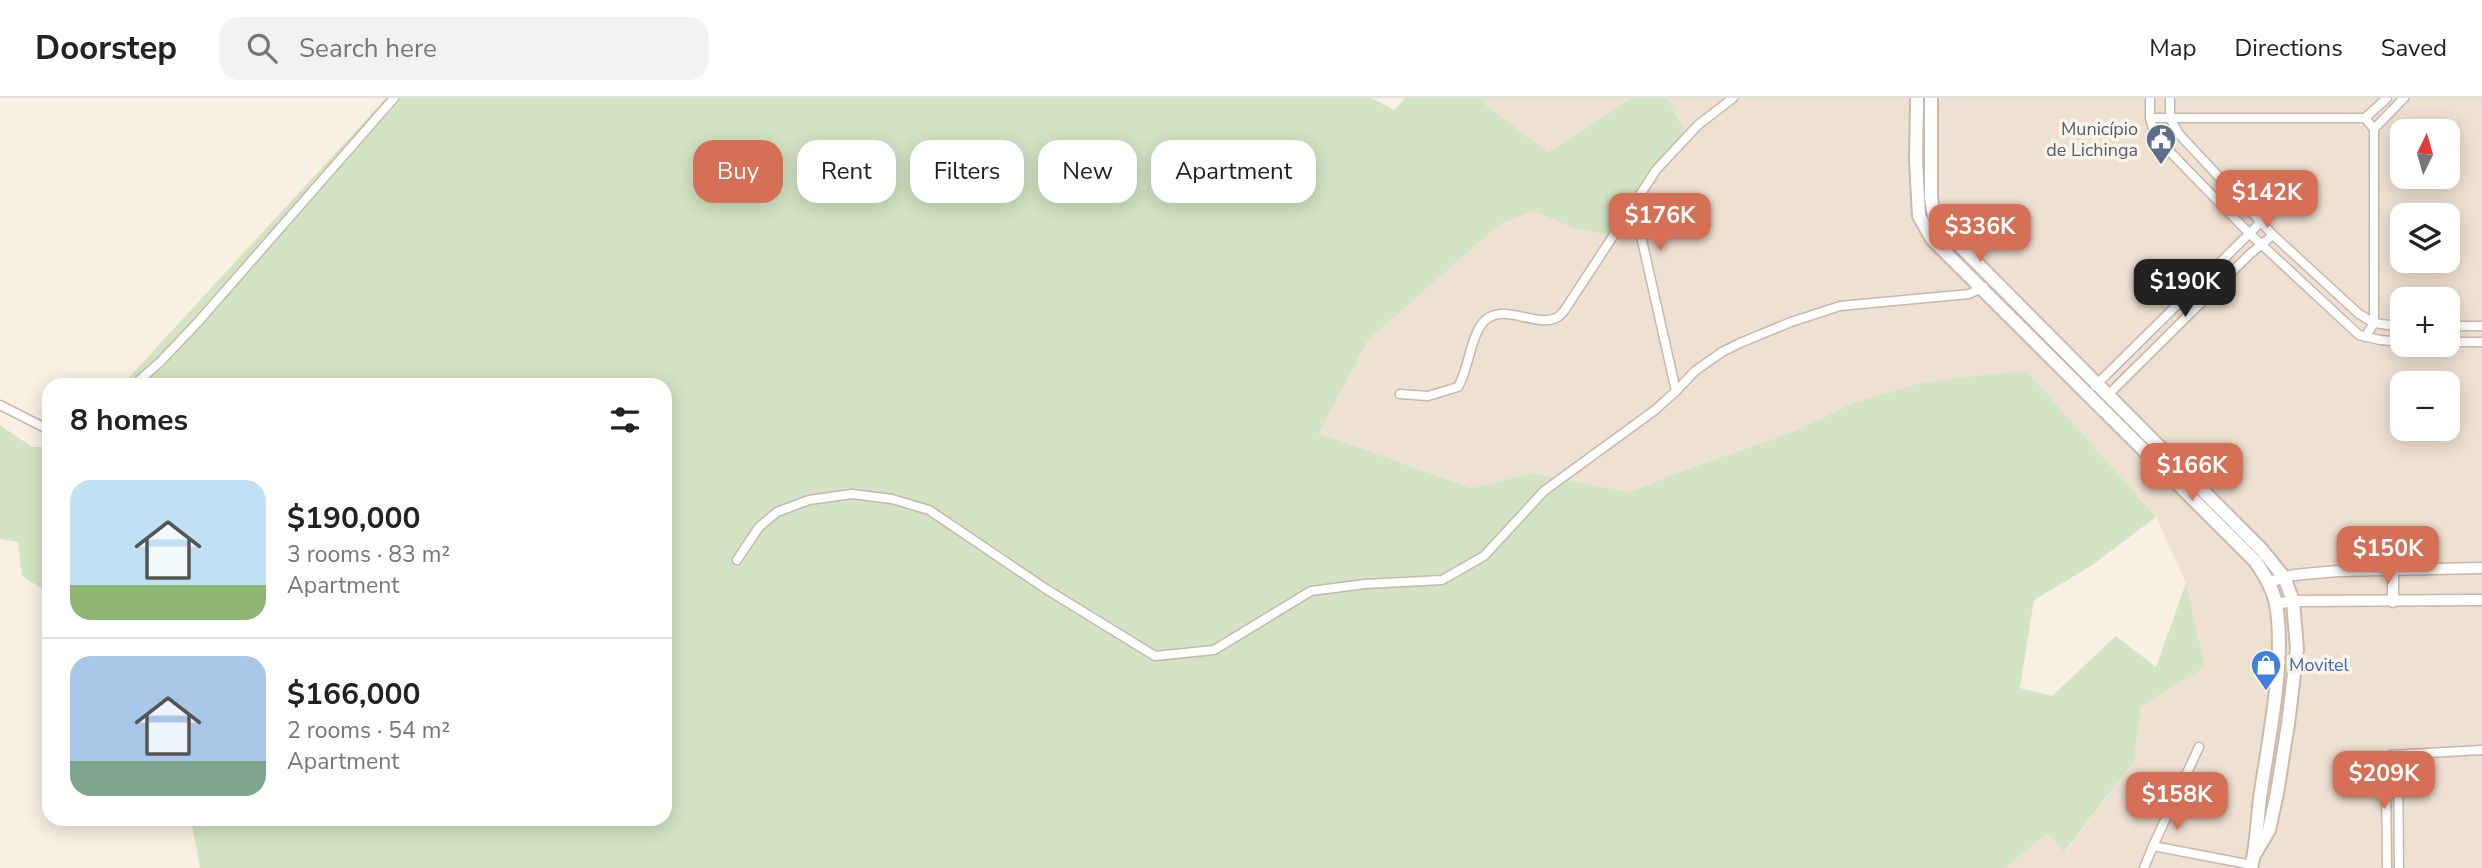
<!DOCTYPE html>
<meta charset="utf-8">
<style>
body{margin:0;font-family:"Nunito Sans",sans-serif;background:#f2f2f2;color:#222;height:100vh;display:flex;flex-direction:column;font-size:26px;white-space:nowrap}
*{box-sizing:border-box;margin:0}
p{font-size:23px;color:#767676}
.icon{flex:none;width:38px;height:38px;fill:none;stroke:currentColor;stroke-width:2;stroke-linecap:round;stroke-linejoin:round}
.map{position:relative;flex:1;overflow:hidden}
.side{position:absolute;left:42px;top:280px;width:630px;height:448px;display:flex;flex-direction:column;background:#fff;border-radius:21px;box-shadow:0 4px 18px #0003}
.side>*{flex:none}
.hud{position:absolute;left:693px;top:42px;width:665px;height:63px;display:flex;gap:14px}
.needle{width:46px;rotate:5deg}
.fabs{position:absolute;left:2390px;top:21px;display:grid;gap:14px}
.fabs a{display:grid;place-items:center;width:70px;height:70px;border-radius:14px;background:#fff;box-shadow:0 4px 18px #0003;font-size:35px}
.price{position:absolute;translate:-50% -60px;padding:0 16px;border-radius:14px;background:#d56f56;color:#fff;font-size:23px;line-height:46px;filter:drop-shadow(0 2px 4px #0008)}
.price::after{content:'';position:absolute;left:50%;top:42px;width:21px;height:16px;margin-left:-10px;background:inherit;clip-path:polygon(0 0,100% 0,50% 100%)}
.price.on{background:#222;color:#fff}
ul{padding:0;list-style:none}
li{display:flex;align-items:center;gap:21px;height:175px;padding:0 28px}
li+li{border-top:2px solid #e0e0e0}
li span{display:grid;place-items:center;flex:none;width:196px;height:140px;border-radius:21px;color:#555}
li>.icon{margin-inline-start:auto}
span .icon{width:84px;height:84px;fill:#fffc;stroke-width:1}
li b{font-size:30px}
h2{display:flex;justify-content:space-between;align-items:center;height:84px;padding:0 28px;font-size:30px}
.tag{padding:0 24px;border-radius:21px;background:#fff;box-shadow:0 4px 18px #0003;font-size:24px;line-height:63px}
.tag.on{background:#d56f56;color:#fff}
header{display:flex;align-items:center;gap:42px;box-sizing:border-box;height:98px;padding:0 35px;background:#fff;border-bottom:2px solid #e0e0e0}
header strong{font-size:33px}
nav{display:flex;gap:38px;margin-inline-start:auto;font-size:24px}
.search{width:490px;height:63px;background:#f2f2f2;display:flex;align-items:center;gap:18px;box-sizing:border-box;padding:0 24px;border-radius:21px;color:#767676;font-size:26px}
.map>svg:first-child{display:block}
.residential{fill:#efe1d2;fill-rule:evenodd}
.green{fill:#d2e4c3}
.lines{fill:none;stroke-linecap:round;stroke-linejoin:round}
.minor-casing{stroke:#c8b7ab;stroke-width:11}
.tertiary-casing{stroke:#c8b7ab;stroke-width:13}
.secondary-casing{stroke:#cdb9ab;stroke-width:16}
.minor{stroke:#fff;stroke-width:8}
.tertiary{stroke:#fff;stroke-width:10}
.secondary{stroke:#fff;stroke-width:12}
.labels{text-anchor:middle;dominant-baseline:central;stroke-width:7;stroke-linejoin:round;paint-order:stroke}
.service-label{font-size:18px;fill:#4e5e75;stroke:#fcf4e8;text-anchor:end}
.shop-label{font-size:18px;fill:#366cbe;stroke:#fcf4e8;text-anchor:start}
</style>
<header>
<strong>Doorstep</strong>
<div class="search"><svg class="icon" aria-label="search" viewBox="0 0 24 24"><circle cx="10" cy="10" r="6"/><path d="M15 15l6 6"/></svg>Search here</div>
<nav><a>Map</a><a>Directions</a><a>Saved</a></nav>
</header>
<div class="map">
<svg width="2482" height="770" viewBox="0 0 2482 770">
<rect width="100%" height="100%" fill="#f9f0e3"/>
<!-- residential -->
<g class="residential">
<polygon points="1484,0 1632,0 1548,54 1482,5"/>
<path d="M1667,0H2482V770H2005L2048,735L2065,754L2134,663L2141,609L2205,569L2186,485L2156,419L2027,273L1850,306L1790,335L1690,370L1630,394L1531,375L1471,390L1319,335L1368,242L1498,128L1533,113L1574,130L1687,37ZM2403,33H2448V79H2403ZM2403,117H2448V163H2403ZM2403,201H2448V247H2403ZM2403,285H2448V331H2403Z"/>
</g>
<!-- green -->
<g class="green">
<polygon points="386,0 1371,0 1395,12 1405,0 1484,0 1483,5 1548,54 1632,0 1667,0 1687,37 1614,138 1574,130 1533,113 1498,128 1368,242 1319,335 1471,390 1531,375 1630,394 1690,370 1790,335 1850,306 1918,286 1963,279 2027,273 2156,419 2091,468 2034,502 2020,590 2052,598 2116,538 2156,569 2186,485 2205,569 2141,609 2134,663 2064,754 2048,735 2005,770 200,770 191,721 665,721 665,287 122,287"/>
<polygon points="0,327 32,349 49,349 49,495 22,478 18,444 0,441"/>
</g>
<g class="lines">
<!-- minor casing -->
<g class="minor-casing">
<g id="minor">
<polyline points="2150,0 2150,20 2154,34 2172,56 2249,135 2359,237 2380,242 2403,244"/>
<polyline points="2170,0 2170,20 2179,36 2273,137 2359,216 2374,225 2403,229"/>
<polyline points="2150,20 2365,20 2387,0"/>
<polyline points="2374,31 2404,0"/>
<polyline points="2448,228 2482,228"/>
<polyline points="2365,239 2374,225 2374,31 2365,20"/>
<polyline points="2448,244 2482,244"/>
<polyline points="134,287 160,264 198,224 394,0"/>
<polyline points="2095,288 2261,124"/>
<polyline points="1676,293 1641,138 1640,97 1656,72 1698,27 1733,0"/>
<path d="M1400,296L1428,298L1458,289C1469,270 1469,245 1481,227C1499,201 1534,230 1556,220C1559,219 1561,216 1564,213L1640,97"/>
<polyline points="2107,298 2250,156 2273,137"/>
<polyline points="0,307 49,332"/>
<polyline points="737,462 759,429 777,414 809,402 852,396 892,401 929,412 1046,491 1155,558 1214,552 1311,493 1365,486 1442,482 1484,458 1544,393 1655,312 1676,293 1695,273 1722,254 1740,245 1791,224 1840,208 1969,196 1984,189"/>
<polyline points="2199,649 2153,748 2252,767"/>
<polyline points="2398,657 2399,770"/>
<polyline points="2144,770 2153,748"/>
<polyline points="2387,770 2386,671 2388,659 2391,657 2482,652"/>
</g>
</g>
<!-- tertiary casing -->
<g class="tertiary-casing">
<g id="tertiary">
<polyline points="2269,484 2294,477 2337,473 2482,470"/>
<polyline points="2393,504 2393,470"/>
<polyline points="2276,506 2293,503 2482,502"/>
</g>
</g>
<!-- secondary casing -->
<g class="secondary-casing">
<g id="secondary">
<path d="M1917,0L1916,63L1919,118L1932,141L2255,463C2264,476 2273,490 2276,506C2286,562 2268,644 2260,700C2257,723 2257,747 2251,770"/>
<polyline points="1931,0 1931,100 1934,118 1947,135 2262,452 2284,479 2293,503 2297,551 2288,626 2277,695 2269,732 2256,754"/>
</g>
</g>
<!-- minor -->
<use href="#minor" class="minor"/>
<!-- tertiary -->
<use href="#tertiary" class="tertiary"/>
<!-- secondary -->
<use href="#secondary" class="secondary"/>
</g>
<!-- icons -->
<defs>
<g id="civic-pin" transform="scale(1.575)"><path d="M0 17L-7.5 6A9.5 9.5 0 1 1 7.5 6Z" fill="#5c6f8a" stroke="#fcf4e8"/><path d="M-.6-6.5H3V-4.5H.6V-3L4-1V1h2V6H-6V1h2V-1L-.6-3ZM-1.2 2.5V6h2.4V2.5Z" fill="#fff"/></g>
<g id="shop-pin" transform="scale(1.575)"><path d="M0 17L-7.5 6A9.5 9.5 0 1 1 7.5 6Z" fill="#3f7fe0" stroke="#fcf4e8"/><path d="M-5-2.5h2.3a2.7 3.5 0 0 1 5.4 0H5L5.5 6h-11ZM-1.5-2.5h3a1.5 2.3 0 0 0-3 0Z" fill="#fff"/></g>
</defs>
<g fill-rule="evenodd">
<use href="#civic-pin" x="2161" y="41"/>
<use href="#shop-pin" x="2266" y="567"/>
</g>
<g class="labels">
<!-- service labels -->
<g class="service-label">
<text x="2138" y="31">Município<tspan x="2138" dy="21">de Lichinga</tspan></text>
</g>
<!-- shop labels -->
<g class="shop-label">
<text x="2289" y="567">Movitel</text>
</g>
</g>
</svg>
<div class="fabs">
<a><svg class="needle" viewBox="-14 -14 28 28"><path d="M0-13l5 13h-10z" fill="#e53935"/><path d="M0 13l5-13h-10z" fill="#767676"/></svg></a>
<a><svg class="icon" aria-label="layers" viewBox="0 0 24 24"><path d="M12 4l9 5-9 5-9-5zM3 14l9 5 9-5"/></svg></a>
<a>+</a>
<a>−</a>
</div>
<b class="price" style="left:2267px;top:132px">$142K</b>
<b class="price" style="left:1660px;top:155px">$176K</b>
<b class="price" style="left:1980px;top:166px">$336K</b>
<b class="price on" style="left:2185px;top:221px">$190K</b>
<b class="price" style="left:2192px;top:405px">$166K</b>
<b class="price" style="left:2388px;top:488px">$150K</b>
<b class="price" style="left:2384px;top:713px">$209K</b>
<b class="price" style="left:2177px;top:734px">$158K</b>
<div class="hud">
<a class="tag on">Buy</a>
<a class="tag">Rent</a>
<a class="tag">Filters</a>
<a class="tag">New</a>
<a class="tag">Apartment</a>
</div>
<section class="side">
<h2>8 homes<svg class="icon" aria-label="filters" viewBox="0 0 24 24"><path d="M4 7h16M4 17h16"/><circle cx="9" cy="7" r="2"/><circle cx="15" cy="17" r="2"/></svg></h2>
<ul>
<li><span style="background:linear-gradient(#bfe0f5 75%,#8fb573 0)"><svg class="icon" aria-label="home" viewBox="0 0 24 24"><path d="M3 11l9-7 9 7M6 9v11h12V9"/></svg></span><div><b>$190,000</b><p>3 rooms · 83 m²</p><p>Apartment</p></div></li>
<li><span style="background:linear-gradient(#a9c7e8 75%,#7fa58c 0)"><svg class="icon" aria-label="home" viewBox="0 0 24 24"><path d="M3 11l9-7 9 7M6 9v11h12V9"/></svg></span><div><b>$166,000</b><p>2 rooms · 54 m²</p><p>Apartment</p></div></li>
</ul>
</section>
</div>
